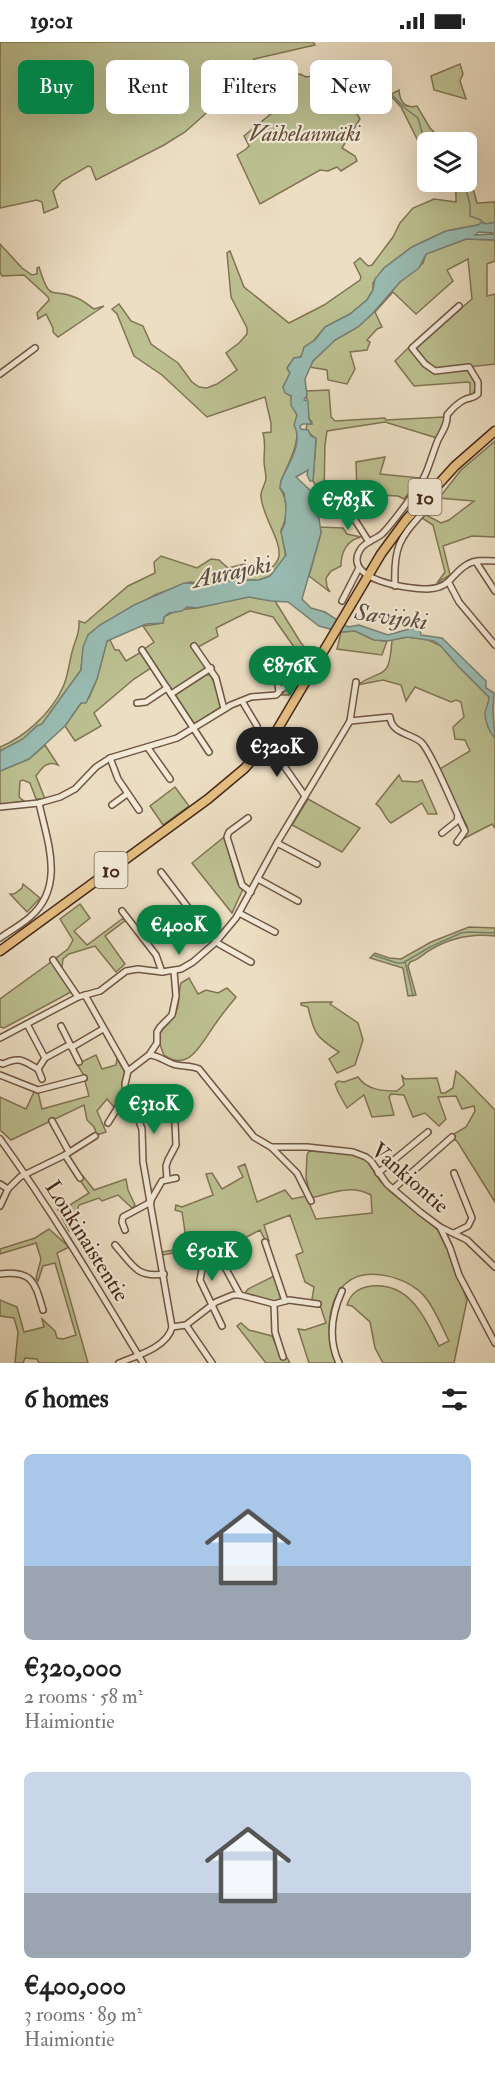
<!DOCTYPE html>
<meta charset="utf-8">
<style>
body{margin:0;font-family:"IM FELL Double Pica",serif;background:#f6f6f6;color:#222;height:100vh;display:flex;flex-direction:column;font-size:22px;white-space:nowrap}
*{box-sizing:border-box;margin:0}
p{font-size:20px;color:#767676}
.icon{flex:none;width:33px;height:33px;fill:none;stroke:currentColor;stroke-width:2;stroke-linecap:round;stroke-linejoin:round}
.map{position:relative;height:1321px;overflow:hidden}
.panel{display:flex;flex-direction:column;background:#fff;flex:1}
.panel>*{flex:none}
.hud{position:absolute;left:18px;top:18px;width:459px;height:54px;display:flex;gap:12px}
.controls{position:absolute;left:417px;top:90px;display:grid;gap:12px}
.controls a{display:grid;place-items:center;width:60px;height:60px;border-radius:9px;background:#fff;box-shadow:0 6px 24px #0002;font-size:30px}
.price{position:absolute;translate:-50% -51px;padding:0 14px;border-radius:21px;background:#0b8043;color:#fff;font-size:20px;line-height:39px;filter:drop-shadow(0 2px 3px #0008)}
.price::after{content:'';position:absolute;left:50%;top:36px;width:18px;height:14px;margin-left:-9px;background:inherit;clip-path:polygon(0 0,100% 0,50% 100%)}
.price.on{background:#222;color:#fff}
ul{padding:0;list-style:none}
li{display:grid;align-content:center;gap:12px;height:318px;padding:0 24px}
li span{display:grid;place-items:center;height:186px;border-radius:9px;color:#555}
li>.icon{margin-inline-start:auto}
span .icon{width:108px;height:108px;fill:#fffc;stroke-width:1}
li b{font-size:26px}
h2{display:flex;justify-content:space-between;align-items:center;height:72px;padding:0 24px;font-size:26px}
.pill{padding:0 21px;border-radius:9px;background:#fff;box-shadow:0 6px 24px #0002;font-size:21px;line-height:54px}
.pill.on{background:#0b8043;color:#fff}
.status{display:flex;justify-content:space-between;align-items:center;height:42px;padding:0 30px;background:#fff;direction:ltr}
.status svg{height:16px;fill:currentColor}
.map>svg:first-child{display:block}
.green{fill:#bcc091;stroke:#807454;stroke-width:1.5}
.water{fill:#99bcb3;stroke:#778075;stroke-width:1.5}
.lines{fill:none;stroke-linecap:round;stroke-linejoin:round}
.stream{stroke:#778075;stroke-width:1.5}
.minor-casing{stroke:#6f5543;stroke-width:8}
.highway-casing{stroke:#452718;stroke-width:11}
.minor{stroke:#f3ead8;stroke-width:5}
.highway{stroke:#e6bf82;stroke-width:8}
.labels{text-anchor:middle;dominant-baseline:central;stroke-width:4.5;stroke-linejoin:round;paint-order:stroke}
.shield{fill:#f3ead8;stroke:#796252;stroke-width:1.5}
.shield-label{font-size:21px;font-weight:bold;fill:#452718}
.park-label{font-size:22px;font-style:italic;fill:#634d36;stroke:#f3ead8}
.street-label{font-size:22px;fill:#452718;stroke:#f3ead8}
.water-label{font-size:24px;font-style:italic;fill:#5a4c3f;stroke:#f3ead8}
</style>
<div class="status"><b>19:01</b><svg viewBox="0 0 49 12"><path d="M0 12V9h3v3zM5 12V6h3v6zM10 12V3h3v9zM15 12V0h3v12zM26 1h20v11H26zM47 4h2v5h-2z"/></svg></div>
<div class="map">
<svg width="495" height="1321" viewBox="0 0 495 1321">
<rect width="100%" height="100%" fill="#ecdec3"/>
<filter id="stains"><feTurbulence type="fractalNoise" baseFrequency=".00333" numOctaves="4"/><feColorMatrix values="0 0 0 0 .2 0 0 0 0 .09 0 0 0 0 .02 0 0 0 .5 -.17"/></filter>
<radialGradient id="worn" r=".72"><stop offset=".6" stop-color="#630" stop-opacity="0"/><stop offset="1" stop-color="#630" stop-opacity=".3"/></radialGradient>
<!-- green -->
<g class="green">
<polygon points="0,0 313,0 315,3 254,17 253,21 248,22 246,19 222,25 211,60 212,66 185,90 164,103 96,138 91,125 88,124 62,139 53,149 58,165 44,171 42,160 37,158 0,166"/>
<polygon points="460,22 463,32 460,39 466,57 434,48 431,34"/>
<polygon points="300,32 306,35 318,33 333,58 349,58 360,77 342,106 355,114 357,119 341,129 337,125 328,129 320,128 260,162 237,113 246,107 249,104 244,94 272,71 259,42"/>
<path d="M399,48C400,60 405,67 417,64L430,86L444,100H428L427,117L401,65L390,53Z"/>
<path d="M467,120L471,126L470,136L477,161L495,160V180L487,182L482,180L478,183L446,189L412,205L384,226L373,241V248L367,258L350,272L325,285L300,315L294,316L287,326L290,331L283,345L291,353C290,364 297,367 297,375C300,403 291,415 281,439L280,446C288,458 288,475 281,488L286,516L270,534L259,538L228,539L206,542L190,540L155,553L100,583L88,593L82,617L81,628L42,682L37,684L23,697L0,709V705C25,695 52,670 63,645C68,634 69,622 72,610C75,597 80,593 79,579L85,581L128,544L155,531L154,520L161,514L197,526L211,517L219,518L228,526L245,522L249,533C307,524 264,487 261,455C260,449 265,443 266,437C266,431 264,425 264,419C264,409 266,401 263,391L271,390V381L265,355L207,375L162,333L134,314L117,272L112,267L119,262L131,279L143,284L151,302L178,321L192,340L199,345L207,346L217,342L237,328L226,311L239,301L247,292V286L231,255L227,211L230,209L244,245L289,281L324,263L360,238L361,235L354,221L360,216L368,224L372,223L393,195L400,181L413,166L434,157L456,160C456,154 457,144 451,140H466Z"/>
<polygon points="466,197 495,198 495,219 487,222 487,254 495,252 495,322 468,325 477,342 473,352 470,352 470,341 468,340 414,344 395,319 408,306 423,299 472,257 468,217 447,228 453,239 416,272 393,250 375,270 382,285 377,287 367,298 370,300 367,308 350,310 355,327 347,342 328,338 327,328 309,325 313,319 335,298 358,285 372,272 400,240 423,221 426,212"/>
<path d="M0,202L22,226L32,233L37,232V226L39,225C51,263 50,244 77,256C83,258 89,264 94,267L104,264L58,295L53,290V286L46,272L38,277L37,271L49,258L48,255L24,233L2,234L0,230Z"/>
<path d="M329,348L331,375L335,379L385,376L386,378L444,375L446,377L437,396L385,380L327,389L325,403L324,449H319L313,439L316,398L306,387L307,382H311L312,380L309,377C308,367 307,358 306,349Z"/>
<polygon points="495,399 495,495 472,494 443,504 450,533 437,541 445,530 433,483 422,476 426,473 441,481 449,478 474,459 439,456 461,428"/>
<polygon points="385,415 380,432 421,436 404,457 398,454 357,452 356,420"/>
<path d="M320,485L343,486L347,492L361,495C347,498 341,510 341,524L331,529L326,536L327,545L330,550L309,534L321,491Z"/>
<path d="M250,555L275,559L301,601L311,612L289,653H282L284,649L281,640L293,632L290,619L294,605L273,575L250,569L216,586L218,594L198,605L206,625L204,627L171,649L143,608L154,600L143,584L163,581L164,575C177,566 188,568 201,565C217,561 233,557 250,555Z"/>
<polygon points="355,589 374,598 387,599 382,613 337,607 341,590"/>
<path d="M407,595L426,597L441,604L458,624L489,655C489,668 486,686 495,696V786L492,782L463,797L466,793L467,784L438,728L470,709L465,698L455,697L453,685L464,675L461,660L456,658L451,660L415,645L406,659L401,643L383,638L357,643C385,625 389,639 392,598Z"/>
<polygon points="110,598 115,608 119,608 126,619 141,610 151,626 134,637 94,671 101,684 75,699 65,684 81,661 89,656 97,637 107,599"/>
<polygon points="206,633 210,633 216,643 221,665 194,682 175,653"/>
<path d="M45,703L58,723C47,718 42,726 36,734L45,757H36L30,741L23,738L20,739L19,755L24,759L0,763V729L29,717Z"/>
<path d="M399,733L402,739L417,740L422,738L437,772H428L422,761L391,781C384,776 383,766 376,762Z"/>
<polygon points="175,745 189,764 163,783 150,764"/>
<polygon points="308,757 360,786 342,810 292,783"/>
<polygon points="224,795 238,842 243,847 232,871 192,821"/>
<polygon points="23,842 40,856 27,870 10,852 14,852 22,846"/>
<polygon points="80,862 90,876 74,889 87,903 122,877 126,878 105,894 125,922 116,930 95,904 69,912 63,917 62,926 56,916 68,907 73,898 60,877"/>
<path d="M469,885L495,886V894C471,891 450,896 430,908C421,913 421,917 410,920L408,924L416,953L408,954L403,926L370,916L375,911L389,916L401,917L431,900Z"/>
<polygon points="51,920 71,947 71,950 4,986 0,985 0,957"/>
<path d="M189,936L198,952L206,948L218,951L227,946L236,955C230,963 222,972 216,981C203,998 190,1032 164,1013C151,984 167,991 176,970C180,961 178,950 181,941Z"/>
<path d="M313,960H332L330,962L333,964L358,981L363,998L355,1023L337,1031L329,1017L339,1010C316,995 314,992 308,965L301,963V961Z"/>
<polygon points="96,1013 102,1027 116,1023 117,1017 125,1030 122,1042 124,1051 114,1065 107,1057 97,1069 106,1090 97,1093 94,1085 87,1078 84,1063 11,1098 0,1088 0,1055 26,1067 34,1050 38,1050 42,1067 89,1054 83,1032 77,1022"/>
<path d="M456,1029L464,1036L495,1068V1160L457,1099L449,1095L466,1085L475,1069L474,1064L462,1067L456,1054L438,1055L446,1077L439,1084L425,1071L413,1075L404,1053L391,1052L389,1055L394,1073L372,1075L364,1053L347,1066L338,1050L335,1042L338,1039L344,1040L358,1035C367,1048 382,1049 397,1049L404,1043L402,1034L405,1037L437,1036L441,1051H445L453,1046Z"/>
<path d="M309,1109L351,1112L362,1116L367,1119L380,1139L393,1152L438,1188L449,1211L467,1258L454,1321H383L375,1306L370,1280L352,1264L347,1263C351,1251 358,1246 371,1244C410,1240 424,1275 439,1304L449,1299C442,1285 435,1267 425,1255C409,1235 366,1223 345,1242C326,1260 326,1299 336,1321H309L298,1287L305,1288L326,1281L321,1266L312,1257L314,1245L305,1240L296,1213L303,1210L290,1173L264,1183L269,1199L266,1200L260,1188L233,1202L240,1217L224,1225L213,1203L201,1195L188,1211L201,1222L195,1226L185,1215L184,1209L163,1213L162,1210L184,1206L187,1203L182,1170L175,1168L176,1163L182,1165L213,1153L206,1132L212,1131L222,1147L243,1135L238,1125L245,1122L257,1160L285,1148L292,1157L306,1154L316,1177L372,1171L371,1153C351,1142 332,1151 311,1156L306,1136L307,1113Z"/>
<polygon points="83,1134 94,1148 126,1137 128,1148 135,1163 132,1166 118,1153 102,1159 99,1156 79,1163 69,1189 58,1168 62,1168 89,1151 79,1137"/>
<polygon points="49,1187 69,1205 57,1211 88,1321 39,1321 37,1317 25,1316 23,1321 15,1321 18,1290 14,1276 0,1274 0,1258 17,1265 24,1290 44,1285 42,1277 55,1289 57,1296 63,1297 76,1293 55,1221 43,1224 38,1239 36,1236 41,1217 36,1201 0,1212 0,1207 35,1196"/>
<path d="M274,1234L281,1257C270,1263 256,1257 245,1251L248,1247Z"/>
<polygon points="241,1281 249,1288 272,1294 282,1316 286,1314 290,1321 266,1321 237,1284"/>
</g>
<!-- water -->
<path class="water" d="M482,180L487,182L495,180V191L479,190L475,193L492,192L495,194V198L466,197L426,212L419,226L400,240L372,272L358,285L335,298L313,319L305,337L307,353L304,358L308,359L309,377L312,382H303L300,384L301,387L308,388L311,394L316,396L313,439H310L307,433L308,428L296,435L312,450L310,457L312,464L319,476L321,491L302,557L311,566L325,570L348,585L359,583L388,593L409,587H420L421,593L442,596L486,639V646L494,651L493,669L495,696C489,690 485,680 485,671C486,665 489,661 489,655L458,624L441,604L434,599L407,595L387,599L374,598L355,589L341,590L319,584L288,560L271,559L249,555L197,566L187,565L182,569L169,571L164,575L163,581L146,582L107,599L97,637L86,661H81L65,684L29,717L0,729V709L23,697L37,684L42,682L81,628L83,605L88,593L100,583L134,563L184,541L206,542L228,539L259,538L270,534L286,513L281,490L285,481L286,463L284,451L280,446L281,439C288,422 304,401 294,383L297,373L291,363V354L285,351L283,345L290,331L287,326L294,316L301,315L304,305L315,298L325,285L350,272L367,258L373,248L375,237L384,226L412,205L446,189L478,183Z"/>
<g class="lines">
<!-- stream -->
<g class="stream">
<polyline points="391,52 406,67 418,76 423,94 429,100"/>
<polyline points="464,140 470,163 470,174 481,178 483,182"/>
<polyline points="373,913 397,921 403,921 430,905 461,891 468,890 495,891"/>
<polyline points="405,919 413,954"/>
</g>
<!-- minor casing -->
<g class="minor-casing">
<g id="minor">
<path d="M459,264L412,306L425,322L435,329L469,325L478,340V352C473,357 470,355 464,358C456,362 452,367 447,373C448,382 442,390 438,398C433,410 430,422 425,433C419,446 392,482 382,492C375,498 364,500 360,508C342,538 408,547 427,547C452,546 450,532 468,522C476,517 487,519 495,519"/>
<polyline points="0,332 35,306"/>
<polyline points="348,467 369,500"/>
<polyline points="476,520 495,549"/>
<polyline points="449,541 459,560 495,603"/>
<path d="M395,544C393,498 403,494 431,461"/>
<polyline points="342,559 359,526"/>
<polyline points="194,604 216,636 224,667"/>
<polyline points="142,608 209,710"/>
<path d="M279,648C293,643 298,629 305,617"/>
<polyline points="171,652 211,626"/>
<polyline points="242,659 257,684"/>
<polyline points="137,661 146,660 167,646"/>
<path d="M350,679L390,675C392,692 410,691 421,700C431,709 451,759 458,773L457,779L442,791"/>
<polyline points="268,701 305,754"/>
<polyline points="148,706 170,737"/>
<polyline points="110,716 118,737 139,768"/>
<polyline points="112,763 127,752"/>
<polyline points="0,765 39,761 60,755 75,747 96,725 110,716 177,696 231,663 251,655 276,653 279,650 278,642 262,618"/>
<polyline points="248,776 229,790 227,795 242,843 251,850"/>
<polyline points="457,800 465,789 458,774"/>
<polyline points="277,801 317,822"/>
<polyline points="161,830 209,893 219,902 251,920"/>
<polyline points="258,837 298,859"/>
<polyline points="122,869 156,913 162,930"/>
<polyline points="239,871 275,890"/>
<path d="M0,896C10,889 21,883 30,875C66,844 47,799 39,761"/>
<polyline points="53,918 78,955"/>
<polyline points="85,953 128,1029"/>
<polyline points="27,982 45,1016 38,1027 42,1037"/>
<polyline points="61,984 79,1020"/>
<polyline points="0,996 78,955 100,949 126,929 138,927 162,930 181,927 193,920 216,900 236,876 277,801 350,679 356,640"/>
<path d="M149,1013C158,1013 164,1019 173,1022C181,1025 190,1023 199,1027L254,1095L271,1105H307L353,1110L366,1115L371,1119L387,1142L420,1170L440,1185L467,1198L495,1225"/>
<polyline points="45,1016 67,1004 74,1004 103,987"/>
<path d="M0,1021L3,1022C20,1014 23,1019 38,1027"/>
<polyline points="0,1033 38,1048 84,1036"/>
<polyline points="52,1079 69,1110"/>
<polyline points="108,1081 126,1052"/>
<path d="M0,1097C52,1169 97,1245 143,1321"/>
<polyline points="271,1105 297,1131 311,1159"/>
<polyline points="65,1113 80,1136"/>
<polyline points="378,1131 428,1090"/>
<polyline points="167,1137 166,1124 168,1118 176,1103 175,1081"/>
<polyline points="0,1142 8,1147"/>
<polyline points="393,1147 452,1095"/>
<polyline points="151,1158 162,1139 176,1136"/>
<polyline points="0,1164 8,1147 20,1135 65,1113 95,1094"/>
<polyline points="440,1185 450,1206 459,1233 495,1301"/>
<polyline points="125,1188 122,1180 123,1175 151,1160"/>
<polyline points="454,1191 468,1184 472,1176 454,1131"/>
<polyline points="265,1200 285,1259"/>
<path d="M115,1203C133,1223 136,1236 164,1232"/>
<polyline points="204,1217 200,1238 222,1284"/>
<polyline points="226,1227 240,1253"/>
<path d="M0,1232C33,1228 35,1241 43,1268"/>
<polyline points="274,1262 275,1290 283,1315"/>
<polyline points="186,1283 216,1260 233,1253 240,1253 274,1262 289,1258 318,1262"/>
<polyline points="172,1285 186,1283 212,1321"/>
<path d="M119,1321C136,1314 168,1305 172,1285L143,1120L142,1087L136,1071L126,1052L125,1042L128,1029L149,1013L157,1001V990L160,985L172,973L176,954L174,929"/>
<path d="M339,1321C328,1297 331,1273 342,1249"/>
</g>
</g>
<!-- highway casing -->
<g class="highway-casing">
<polyline id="highway" points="0,909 208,757 245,726 277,688 381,512 406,478 455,424 495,389"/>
</g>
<!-- minor -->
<use href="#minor" class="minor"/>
<!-- highway -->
<use href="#highway" class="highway"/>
</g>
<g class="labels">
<!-- shield labels -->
<g class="shield">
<rect x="408.5" y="437" width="33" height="36" rx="4.5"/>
<rect x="94.5" y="810" width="33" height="36" rx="4.5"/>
</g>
<g class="shield-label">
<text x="425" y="455">10</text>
<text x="111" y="828">10</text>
</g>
<!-- park labels -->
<g class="park-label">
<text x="305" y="92">Vaihelanmäki</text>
</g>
<!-- street labels -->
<g class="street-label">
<text transform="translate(410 1136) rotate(41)">Vankiontie</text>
<text transform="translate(87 1199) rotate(58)">Loukinaistentie</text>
</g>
<!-- water labels -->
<g class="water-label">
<text transform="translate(232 530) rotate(-12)">Aurajoki</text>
<text transform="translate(391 575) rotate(8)">Savijoki</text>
</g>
</g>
<rect width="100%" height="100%" filter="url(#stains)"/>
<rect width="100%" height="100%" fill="url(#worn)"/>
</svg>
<div class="controls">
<a><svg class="icon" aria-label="layers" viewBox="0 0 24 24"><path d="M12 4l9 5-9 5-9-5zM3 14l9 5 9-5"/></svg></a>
</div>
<b class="price" style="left:348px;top:489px">€783K</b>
<b class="price" style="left:290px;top:655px">€876K</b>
<b class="price on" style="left:277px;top:736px">€320K</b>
<b class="price" style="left:179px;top:914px">€400K</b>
<b class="price" style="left:154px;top:1093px">€310K</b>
<b class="price" style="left:212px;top:1240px">€501K</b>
<div class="hud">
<a class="pill on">Buy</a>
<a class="pill">Rent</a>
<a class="pill">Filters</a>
<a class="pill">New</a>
</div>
</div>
<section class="panel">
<h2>6 homes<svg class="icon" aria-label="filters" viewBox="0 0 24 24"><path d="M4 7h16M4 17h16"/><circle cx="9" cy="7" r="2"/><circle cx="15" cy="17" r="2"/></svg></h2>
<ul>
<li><span style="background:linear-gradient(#a9c7e8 60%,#9aa5b1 0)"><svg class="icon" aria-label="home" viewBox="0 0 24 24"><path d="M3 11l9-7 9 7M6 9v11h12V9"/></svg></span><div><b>€320,000</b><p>2 rooms · 58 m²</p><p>Haimiontie</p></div></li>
<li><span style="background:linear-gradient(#c9d6e8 65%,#9aa5b1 0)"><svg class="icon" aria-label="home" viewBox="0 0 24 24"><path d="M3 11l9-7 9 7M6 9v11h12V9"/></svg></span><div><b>€400,000</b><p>3 rooms · 89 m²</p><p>Haimiontie</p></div></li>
</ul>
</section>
